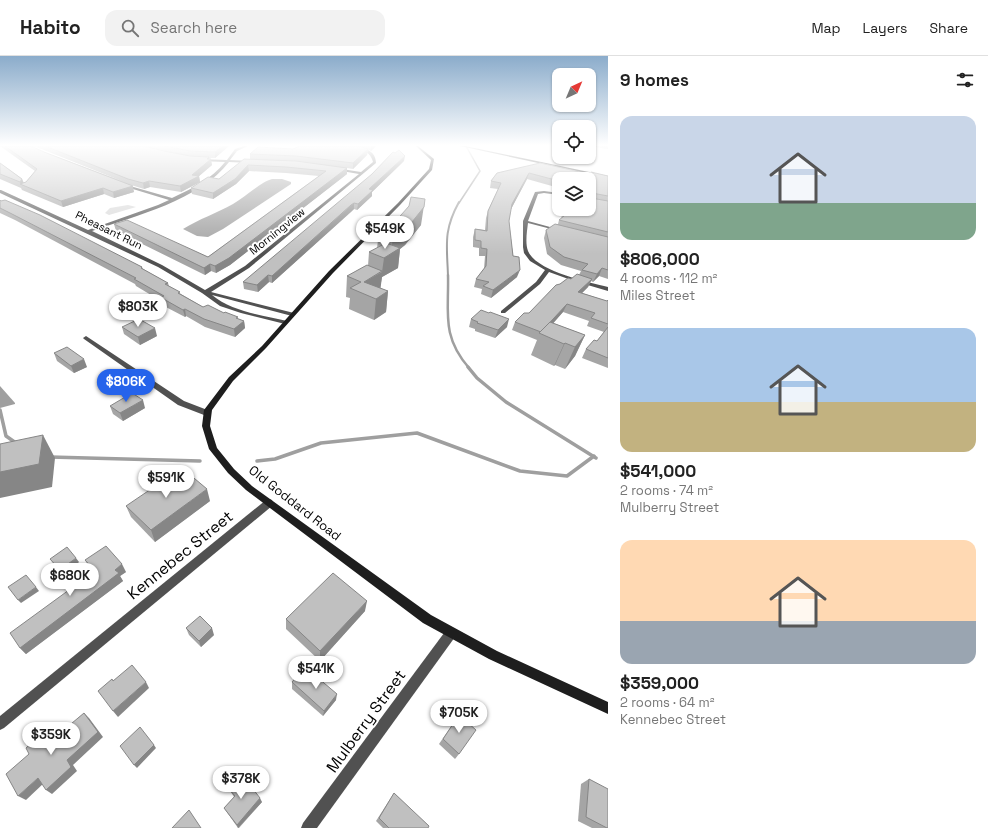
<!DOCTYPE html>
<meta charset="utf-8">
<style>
body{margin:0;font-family:"Space Grotesk",sans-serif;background:#f2f2f2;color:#222;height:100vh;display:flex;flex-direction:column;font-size:15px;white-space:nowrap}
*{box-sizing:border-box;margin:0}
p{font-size:13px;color:#767676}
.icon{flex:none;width:22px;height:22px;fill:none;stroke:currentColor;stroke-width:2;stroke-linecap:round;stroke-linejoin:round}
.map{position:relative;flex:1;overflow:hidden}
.panel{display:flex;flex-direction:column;background:#fff;width:380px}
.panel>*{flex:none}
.needle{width:26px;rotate:44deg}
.tools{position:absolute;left:552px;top:12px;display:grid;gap:8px}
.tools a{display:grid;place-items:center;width:44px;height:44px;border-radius:8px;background:#fff;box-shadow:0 1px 3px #0004;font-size:20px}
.price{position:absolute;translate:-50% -34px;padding:0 9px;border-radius:14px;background:#fff;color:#222;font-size:13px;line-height:26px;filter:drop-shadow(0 1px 2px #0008)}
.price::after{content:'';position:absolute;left:50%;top:24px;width:12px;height:9px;margin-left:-6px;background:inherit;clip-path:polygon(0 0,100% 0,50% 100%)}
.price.selected{background:#2563eb;color:#fff}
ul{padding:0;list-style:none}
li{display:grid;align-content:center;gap:8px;height:212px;padding:0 12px}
li span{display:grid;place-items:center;height:124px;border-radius:12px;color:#555}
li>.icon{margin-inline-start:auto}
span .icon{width:72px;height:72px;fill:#fffc;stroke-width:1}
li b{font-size:17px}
h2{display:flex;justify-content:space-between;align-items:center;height:48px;padding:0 12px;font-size:17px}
header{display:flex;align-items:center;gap:24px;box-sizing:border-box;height:56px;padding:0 20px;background:#fff;border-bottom:1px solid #e0e0e0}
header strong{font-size:19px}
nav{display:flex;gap:22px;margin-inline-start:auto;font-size:14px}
.search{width:280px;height:36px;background:#f2f2f2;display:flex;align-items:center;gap:10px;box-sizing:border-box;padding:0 14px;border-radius:12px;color:#767676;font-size:15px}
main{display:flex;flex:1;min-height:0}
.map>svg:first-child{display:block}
.green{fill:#d8d8d8}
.water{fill:#9f9f9f}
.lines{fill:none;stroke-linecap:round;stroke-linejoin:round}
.stream-far3{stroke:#9f9f9f;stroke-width:1.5}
.stream-far2{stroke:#9f9f9f;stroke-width:2}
.stream-far1{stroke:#9f9f9f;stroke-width:2.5}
.stream{stroke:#9f9f9f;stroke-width:3.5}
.street{fill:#515151;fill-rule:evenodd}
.secondary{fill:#1e1e1e;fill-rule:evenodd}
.wall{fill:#a5a5a5;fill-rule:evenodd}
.shaded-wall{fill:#868686}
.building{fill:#c0c0c0;stroke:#868686}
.labels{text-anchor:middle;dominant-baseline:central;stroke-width:4;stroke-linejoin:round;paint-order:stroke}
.far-street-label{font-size:11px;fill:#000;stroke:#fff}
.street-label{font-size:13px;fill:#000;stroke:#fff}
.near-street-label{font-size:16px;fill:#000;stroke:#fff}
</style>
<header>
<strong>Habito</strong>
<div class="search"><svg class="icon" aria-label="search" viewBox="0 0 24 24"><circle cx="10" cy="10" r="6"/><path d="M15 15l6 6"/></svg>Search here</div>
<nav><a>Map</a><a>Layers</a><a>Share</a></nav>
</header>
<main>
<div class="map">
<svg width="608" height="772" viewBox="0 0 608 772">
<rect width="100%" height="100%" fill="#fff"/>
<!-- green -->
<polygon class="green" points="128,149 136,151 109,159 105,157 110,152"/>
<!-- water -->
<g class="water">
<path d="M272,123H282L291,126V128L223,173L208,181L197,180L183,173C199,163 217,157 233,148C245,141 261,126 272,123Z"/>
<polygon points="0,330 15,347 15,348 0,352"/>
</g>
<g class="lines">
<!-- stream-far3 -->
<polyline class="stream-far3" points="459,147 480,115 466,90"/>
<!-- stream-far2 -->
<path class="stream-far2" d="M448,220C447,189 443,175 459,146"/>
<!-- stream-far1 -->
<path class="stream-far1" d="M448,219C449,256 441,280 469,312"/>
<!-- stream -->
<g class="stream">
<polyline points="468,311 477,322 506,346 596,402"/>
<polyline points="0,354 6,380 16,387"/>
<polyline points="50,401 200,405"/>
<polyline points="257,405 275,403 321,387 417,377 520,415 567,420 594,400"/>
</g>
<!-- street -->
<g class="street">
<path d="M244,90H248L237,95L230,104L251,105L252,107L229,106C200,144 135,160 92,175L162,209L205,234L245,210L359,118L336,114L335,112L361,116L373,106C370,92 355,93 344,91V90C356,90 376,91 376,107L249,212L211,236L294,257V259L292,260L212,239C232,256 263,259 287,265L288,266L285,268L241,257L220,250L202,237L158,211L0,137V134H1L88,174L158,149L169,144L123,130V128L172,142C191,133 212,123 225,106L200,105L199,103L227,104L235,93Z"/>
<path d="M544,135L559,137V139L544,137L538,138L528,165L561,174L559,175L528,167C527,175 525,187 528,195C536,215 588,226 608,231V235L574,225L549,216L540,228L505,257H501V255L536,226L545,214L530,205L524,197L523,191V165L535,136Z"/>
<polygon points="86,280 184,345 210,355 211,357 210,359 204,359 178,349 84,283 83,282"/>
<polygon points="269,443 272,444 273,447 272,450 4,672 0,674 0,660 266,444"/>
<polygon points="451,572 455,573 457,577 455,581 317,772 301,772 303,767 447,573"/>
</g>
<!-- secondary -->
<g class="secondary">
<polygon points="416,90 418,90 434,103 432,114 400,149 333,217 266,292 233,325 212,354 210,370 217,392 234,413 252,430 431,559 497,595 608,646 608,658 489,603 423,567 246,434 228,417 209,393 202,370 204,354 229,321 262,290 329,215 398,147 429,113 431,104"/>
<polygon points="460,90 465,90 608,120 608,122"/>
</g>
</g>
<!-- wall -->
<g class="wall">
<path d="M0,90H31L44,96L124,126L34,90H229L215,102H209L212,109L199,120L200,126L181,136L150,131L144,133L131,129L134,136L114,142L104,138L63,151L22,134L21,132L0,123V107L22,123L24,127L26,126L35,115ZM156,93L183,99L164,95Z"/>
<polygon points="360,90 376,90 371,95 365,92 368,93 367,99 353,113 347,112 347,118 230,209 216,217 211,215 205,219 116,175 114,168 208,201 319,120 286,117 249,115 236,128 213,143 192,138 191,132 219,123 250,103 250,98 293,93"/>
<polygon points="589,90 608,90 608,93"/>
<polygon points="404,105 372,136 372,140 357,154 354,153 351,156 272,227 269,226 258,236 244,233 243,226"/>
<polygon points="497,117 589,118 608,120 608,223 599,220 593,226 591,225 588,231 582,237 607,245 608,244 608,312 582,302 586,293 597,285 604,276 587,270 589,265 563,256 553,267 585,279 575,300 565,313 555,309 554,310 531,299 537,284 512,274 515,266 529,257 560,228 579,219 581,215 561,209 547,198 544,182 546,174 558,168 559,164 561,163 562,159 589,153 589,123 559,123 559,132 527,123 511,153 509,165 513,200 517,221 491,242 481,238 482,233 474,231 476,223 484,213 485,200 479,200 479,192 473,191 473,181 475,173 485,174 486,162 488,155 498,133 490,132 491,125"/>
<polygon points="0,144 142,211 143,213 168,227 169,230 181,238 203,251 244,265 245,272 235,281 205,271 186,260 185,261 162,249 161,245 136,230 135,228 15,164 0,157"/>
<polygon points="421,169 405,189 400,193 398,212 382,221 380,232 388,235 386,256 374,264 349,253 350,242 346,241 347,220 368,210 369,196 377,192 379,176"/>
<polygon points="471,263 507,271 495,282 475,275 475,273 469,271"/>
<polygon points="122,271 157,280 140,289 124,278"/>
<polygon points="54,297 87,311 74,317 57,305"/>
<polygon points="110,350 145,352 123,365 113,358"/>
<polygon points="210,445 155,486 131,461 126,450"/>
<polygon points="50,503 79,506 62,518"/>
<polygon points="85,504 126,516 120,520 123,525 26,598 20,592 93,516 90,512"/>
<polygon points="365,555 320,605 286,573 286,563"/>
<polygon points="186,572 214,579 201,591 189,579"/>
<polygon points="306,623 336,644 323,660 292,633 292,626"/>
<polygon points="459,659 459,698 455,703 439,688"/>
<polygon points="589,723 608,772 592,772 578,765 581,728"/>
<polygon points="229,733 262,746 239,772 238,772 224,752 234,741"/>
<polygon points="394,737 428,772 383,772 376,765"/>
</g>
<!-- shaded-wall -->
<g class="shaded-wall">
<polygon points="223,90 229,90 215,102 215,96"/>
<polygon points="371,90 376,90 371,95"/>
<polygon points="368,93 367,99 353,113 353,107"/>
<polygon points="405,100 404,105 372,136 372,140 357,154 358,148 369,133"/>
<polygon points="209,101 210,105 211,103 212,109 198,121 199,120 200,126 181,136 180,130 192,119"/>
<polygon points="248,109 249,115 236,128 213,143 213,137"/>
<polygon points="347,112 347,118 230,209 216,217 215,210"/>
<polygon points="529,117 527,123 510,155 512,148"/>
<polygon points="22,123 24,128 21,129 20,126"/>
<polygon points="149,125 150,131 144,133 143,127"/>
<polygon points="133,130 134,136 114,142 113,136"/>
<polygon points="103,132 104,138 63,151 61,145"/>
<polygon points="425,143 421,169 405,189 400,193 398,212 382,221 380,236 364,226 382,216 384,202 391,198 393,180"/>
<polygon points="354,147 354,153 272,227 272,220"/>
<polygon points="210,208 211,215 205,219 204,212"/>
<polygon points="602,212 599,220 593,226 597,218"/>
<polygon points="520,214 517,221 491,242 493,234"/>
<polygon points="268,219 269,226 258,236 257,229"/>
<polygon points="592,223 588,231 575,244 578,236"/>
<polygon points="388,235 386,256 374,264 376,243"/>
<polygon points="567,248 563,256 543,279 541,276"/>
<polygon points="185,253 186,260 185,261 183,254"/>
<polygon points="509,263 507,271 495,282 498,274"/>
<polygon points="244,265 245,272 235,281 234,273"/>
<polygon points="155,272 157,280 140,289 138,281"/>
<polygon points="585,279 575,300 565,313 575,291"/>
<polygon points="565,287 555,309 554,310 564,288"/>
<polygon points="84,303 87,311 74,317 71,310"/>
<polygon points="143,344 145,352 123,365 120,357"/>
<polygon points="43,379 55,402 52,431 0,442 0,416"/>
<polygon points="207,433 210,445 155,486 151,474"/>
<polygon points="76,502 79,506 62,518 60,514"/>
<polygon points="122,508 126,516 120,520 123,525 26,598 20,592"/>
<polygon points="36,531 39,535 21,547 18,544"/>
<polygon points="367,545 365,555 320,605 320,595"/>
<polygon points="212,572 214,579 201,591 199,585"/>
<polygon points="146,626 149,632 118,661 113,655"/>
<polygon points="337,638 336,644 323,660 324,655"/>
<polygon points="84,657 89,662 103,681 73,709 77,715 52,738 46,734 67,704"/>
<polygon points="47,673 54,679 60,688 53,683"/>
<polygon points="154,689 156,692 137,712 134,709"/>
<polygon points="38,722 45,726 26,744 18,740"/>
<polygon points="260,742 262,746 238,772 237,769"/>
</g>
<!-- building -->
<g class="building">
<polygon points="5,90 31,90 44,96 133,130 113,136 103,132 61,145 20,128 26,126 37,113"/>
<polygon points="45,90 144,90 164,95 190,100 209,101 207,103 211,103 192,119 199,120 180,130 149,125 143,127 128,123"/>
<polygon points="164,90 223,90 215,96 190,95"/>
<polygon points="300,90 359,90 368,93 353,107 296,100 250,98 258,91 293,93"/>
<polygon points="399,94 405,100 369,133 373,134 358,148 354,147 351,149 272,220 268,219 257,229 243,226 372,118 393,96 395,97"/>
<polygon points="244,103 296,105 347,112 229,202 215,210 210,208 204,212 114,168 127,164 208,201 326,115 286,111 248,109 235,123 213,137 191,132 208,121 219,123"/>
<polygon points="0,107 22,123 20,126 0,118"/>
<polygon points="540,107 589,118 591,116 608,120 608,140 592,137 596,134 589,132 589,123 559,123 559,125 529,117 512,148 509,165 513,200 519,201 520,214 493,234 483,230 489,226 476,223 486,210 487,193 481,192 481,185 475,184 475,173 487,175 488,155 501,127 491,125 497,117"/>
<polygon points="590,138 591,142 608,145 608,176 559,164 564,160 562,159 571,153 589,153 589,139"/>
<polygon points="411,141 425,143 424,151 408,171 393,180 379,176 394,167 409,150"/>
<polygon points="0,144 1,145 5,144 40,159 142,211 141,212 168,227 165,228 180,236 178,237 203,251 208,249 224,257 225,256 238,261 236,262 244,265 234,273 204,263 185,253 183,254 160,241 164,240 134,223 136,222 12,158 0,152"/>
<polygon points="555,168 608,181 608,214 602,212 597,218 582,214 588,208 564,201 550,191 546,174"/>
<polygon points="386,187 400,192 384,202 369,196"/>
<polygon points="367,209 382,215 364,226 388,235 376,243 350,232 361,226 347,220"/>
<polygon points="577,218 592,223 578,236 607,245 608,244 608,268 591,262 595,257 567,248 541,276 515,266 524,257 529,257 556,229 560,228 568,222 571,223"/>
<polygon points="481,254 489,257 490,256 509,263 498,274 477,267 478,266 471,263"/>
<polygon points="139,263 155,272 138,281 122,271"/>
<polygon points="550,266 585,279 575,291 565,287 564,288 539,277"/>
<polygon points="608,271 608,302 586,293 594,284 597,285"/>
<polygon points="67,291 84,303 71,310 54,297"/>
<polygon points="132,337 143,344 120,357 110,350"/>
<polygon points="43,379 39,408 0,416 0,388"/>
<polygon points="182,412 207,433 151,474 126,450"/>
<polygon points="106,490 122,508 115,514 119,517 20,592 10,577 95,515 85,504"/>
<polygon points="67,491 76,502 60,514 50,503"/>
<polygon points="333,517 367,545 320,595 286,563"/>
<polygon points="26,519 36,531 18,544 8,531"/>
<polygon points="200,560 212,572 199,585 186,572"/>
<polygon points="132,609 146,626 113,655 98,635 112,623 113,625"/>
<polygon points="311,616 337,638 324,655 292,626 299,618 306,623"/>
<polygon points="84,657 98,676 67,704 71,711 46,734 38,722 18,740 6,718 29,698 26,692 47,673 53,683"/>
<polygon points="459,659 476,674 459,698 443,683"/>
<polygon points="140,671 154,689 134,709 120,690"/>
<polygon points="242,719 260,742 237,769 224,752 235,740 229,733"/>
<polygon points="589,723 608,733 608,772 607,772 586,761"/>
<polygon points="394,737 429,770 428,772 389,772 379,762"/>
<polygon points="189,754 201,772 172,772"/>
</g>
<!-- sky -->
<linearGradient id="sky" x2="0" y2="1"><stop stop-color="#8baccb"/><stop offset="0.45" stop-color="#fff"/><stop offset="1" stop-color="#fff" stop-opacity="0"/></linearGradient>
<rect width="608" height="198" fill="url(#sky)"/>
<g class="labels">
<!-- far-street labels -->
<g class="far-street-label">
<text transform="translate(109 174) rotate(26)">Pheasant Run</text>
<text transform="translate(277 175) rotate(-39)">Morningview</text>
</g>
<!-- street labels -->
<g class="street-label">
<text transform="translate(295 447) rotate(38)">Old Goddard Road</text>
</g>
<!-- near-street labels -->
<g class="near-street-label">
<text transform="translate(180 499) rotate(-39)">Kennebec Street</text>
<text transform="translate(366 665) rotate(-54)">Mulberry Street</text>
</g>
</g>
</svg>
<div class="tools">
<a><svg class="needle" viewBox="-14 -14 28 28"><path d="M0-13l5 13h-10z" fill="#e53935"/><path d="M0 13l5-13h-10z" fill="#767676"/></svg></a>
<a><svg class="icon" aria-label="locate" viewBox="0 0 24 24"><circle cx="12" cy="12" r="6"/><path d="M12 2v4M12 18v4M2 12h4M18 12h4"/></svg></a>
<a><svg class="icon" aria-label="layers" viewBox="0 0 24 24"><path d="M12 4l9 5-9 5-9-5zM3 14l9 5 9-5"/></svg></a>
</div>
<b class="price" style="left:385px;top:194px">$549K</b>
<b class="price" style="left:138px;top:272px">$803K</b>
<b class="price selected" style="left:126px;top:347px">$806K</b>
<b class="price" style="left:166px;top:443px">$591K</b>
<b class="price" style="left:70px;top:541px">$680K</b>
<b class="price" style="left:316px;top:634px">$541K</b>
<b class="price" style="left:459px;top:678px">$705K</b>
<b class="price" style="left:51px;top:700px">$359K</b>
<b class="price" style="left:241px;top:744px">$378K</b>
</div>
<section class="panel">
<h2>9 homes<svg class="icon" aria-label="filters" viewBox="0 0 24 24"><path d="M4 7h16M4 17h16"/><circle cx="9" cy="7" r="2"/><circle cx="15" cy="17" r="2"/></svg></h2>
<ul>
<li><span style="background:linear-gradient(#c9d6e8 70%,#7fa58c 0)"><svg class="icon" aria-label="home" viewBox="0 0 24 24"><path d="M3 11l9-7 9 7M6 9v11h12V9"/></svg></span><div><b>$806,000</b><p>4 rooms · 112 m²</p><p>Miles Street</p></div></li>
<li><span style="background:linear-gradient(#a9c7e8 60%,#c2b280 0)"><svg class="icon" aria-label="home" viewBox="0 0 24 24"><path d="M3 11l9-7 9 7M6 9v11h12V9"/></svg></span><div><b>$541,000</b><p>2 rooms · 74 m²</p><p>Mulberry Street</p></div></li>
<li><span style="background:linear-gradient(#ffd9b3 65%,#9aa5b1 0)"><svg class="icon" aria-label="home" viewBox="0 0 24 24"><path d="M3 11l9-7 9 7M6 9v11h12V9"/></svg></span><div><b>$359,000</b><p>2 rooms · 64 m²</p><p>Kennebec Street</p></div></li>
</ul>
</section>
</main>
